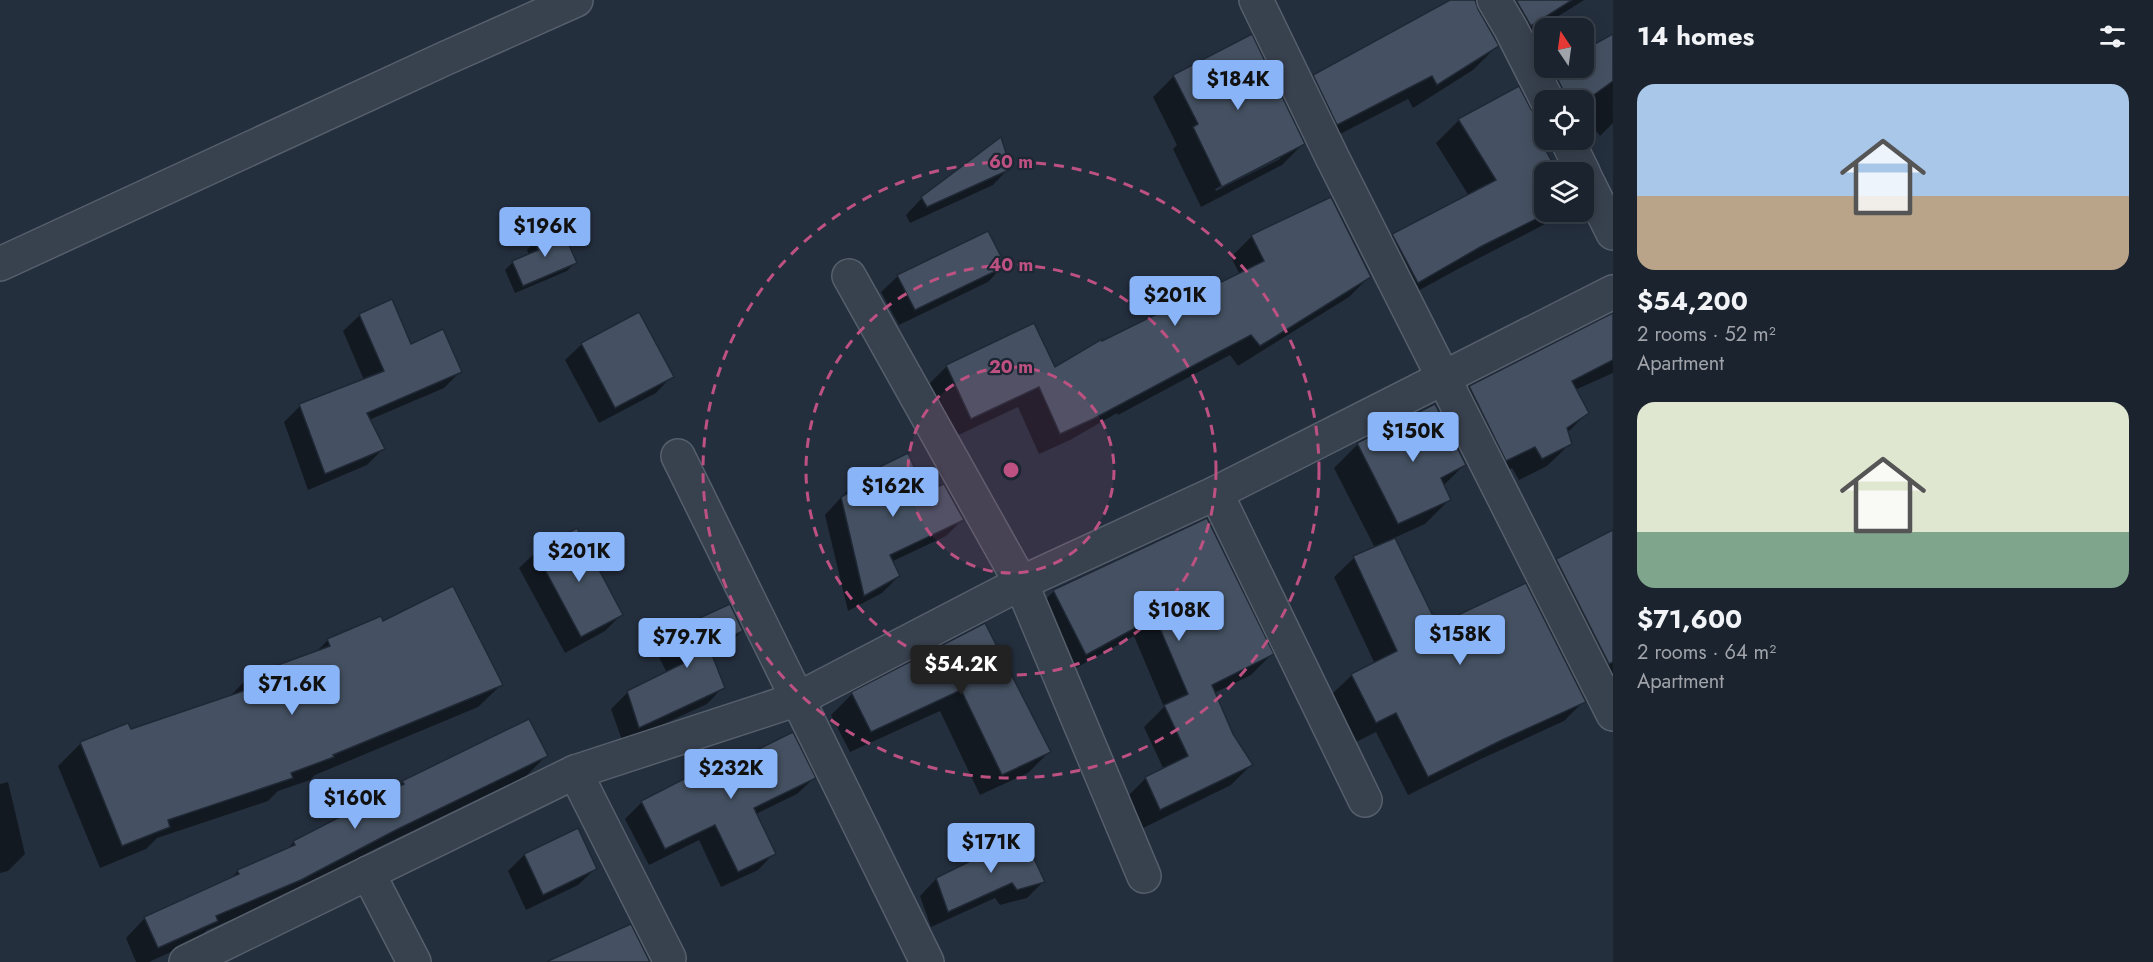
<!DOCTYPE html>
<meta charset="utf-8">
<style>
body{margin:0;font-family:Jost,sans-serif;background:#282f3a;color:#f1f3f6;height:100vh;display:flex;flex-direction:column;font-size:22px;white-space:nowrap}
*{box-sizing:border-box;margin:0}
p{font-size:20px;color:#a0a4aa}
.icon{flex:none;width:33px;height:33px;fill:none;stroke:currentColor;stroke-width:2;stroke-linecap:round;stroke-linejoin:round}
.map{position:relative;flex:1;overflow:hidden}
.side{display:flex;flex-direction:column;background:#1b232e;width:540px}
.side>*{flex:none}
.needle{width:39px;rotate:347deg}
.fabs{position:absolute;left:1534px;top:18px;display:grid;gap:12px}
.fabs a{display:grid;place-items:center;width:60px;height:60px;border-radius:12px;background:#1b232e;box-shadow:0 3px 15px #0003,0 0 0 2px #39404a;font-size:30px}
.price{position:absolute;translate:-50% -51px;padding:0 14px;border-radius:6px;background:#8ab4f8;color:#111;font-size:20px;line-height:39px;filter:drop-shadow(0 2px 3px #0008)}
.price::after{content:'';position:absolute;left:50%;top:36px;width:18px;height:14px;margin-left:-9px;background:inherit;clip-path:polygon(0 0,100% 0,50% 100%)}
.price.on{background:#222;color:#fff}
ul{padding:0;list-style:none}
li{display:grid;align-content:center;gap:12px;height:318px;padding:0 24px}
li span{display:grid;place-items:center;height:186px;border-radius:18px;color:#555}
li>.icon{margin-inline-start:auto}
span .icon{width:108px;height:108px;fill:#fffc;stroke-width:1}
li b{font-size:26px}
h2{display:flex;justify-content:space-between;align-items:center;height:72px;padding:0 24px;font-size:26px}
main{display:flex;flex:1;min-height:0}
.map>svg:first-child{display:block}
.shadow{fill:#0007;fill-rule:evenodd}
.building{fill:#455162;stroke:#1f2835;stroke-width:1.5}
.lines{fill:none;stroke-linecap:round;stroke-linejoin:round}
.minor-casing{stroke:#565f6c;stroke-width:36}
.minor{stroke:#38414e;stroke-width:33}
.ring{fill:none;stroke:#bd5182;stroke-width:3;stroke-dasharray:10 8}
.centre{fill:#bd5182;stroke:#1d2633;stroke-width:3}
.ring-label{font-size:18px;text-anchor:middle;font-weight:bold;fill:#bd5182;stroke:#1d2633;stroke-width:4.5;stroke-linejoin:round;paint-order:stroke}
</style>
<main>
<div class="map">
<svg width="1613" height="962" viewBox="0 0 1613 962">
<rect width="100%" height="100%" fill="#242f3e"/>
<!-- shadow -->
<g class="shadow">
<polygon points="1453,0 1584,0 1506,49 1480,8 1475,6 1497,46 1473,70 1413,108 1408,99 1313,148 1290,100 1314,76"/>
<polygon points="1613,36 1613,123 1600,136 1584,114 1584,100 1545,100 1545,134 1538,139 1557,172 1545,172 1545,212 1559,212 1549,222 1458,269 1394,304 1370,258 1393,235 1469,196 1436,143 1459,120 1535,117 1542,119 1530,92 1555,68 1584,68 1584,52"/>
<path d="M1174,76L1303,144L1282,165L1201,207L1173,149L1177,145L1153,97ZM1280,155V159L1216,191L1215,189Z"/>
<polygon points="1009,168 993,185 910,223 906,215 922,198"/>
<polygon points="1252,236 1370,276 1349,297 1238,366 1230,355 1118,415 1117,413 1070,440 1039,454 1018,407 950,439 926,387 947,366 1054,369 1102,343 1240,275 1231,257"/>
<polygon points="535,242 575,263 567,271 515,293 505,270 513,262 529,255 527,250"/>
<polygon points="1004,265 988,282 899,325 881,292 898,276"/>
<polygon points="360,315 410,346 460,372 444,388 369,420 383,449 367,465 308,490 284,422 300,406 364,380 343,331"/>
<polygon points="1613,315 1613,373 1575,390 1587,413 1567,433 1570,444 1547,466 1519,480 1512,468 1484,483 1447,410 1469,387"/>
<polygon points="582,344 672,376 656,393 599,423 565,360"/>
<polygon points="1358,444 1464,465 1443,486 1449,500 1425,524 1394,538 1431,616 1438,626 1584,701 1564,721 1481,759 1408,795 1376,732 1356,742 1332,694 1352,675 1375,664 1334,577 1354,558 1375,548 1334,468"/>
<polygon points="907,455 925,494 962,520 946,536 891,562 899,576 882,593 848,611 825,515 858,479"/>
<polygon points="1206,520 1272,654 1251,675 1214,693 1232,735 1251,765 1231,785 1139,830 1125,799 1146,778 1164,770 1144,727 1164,707 1134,636 1065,674 1033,612 1054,591"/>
<polygon points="1613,532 1613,673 1585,687 1533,584 1557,560"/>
<polygon points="536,552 621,615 605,631 565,653 519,568"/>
<polygon points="382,623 501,685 478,707 315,775 310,780 278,791 268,801 157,838 146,849 100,868 58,766 81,743 130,731 228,698 248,678 315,653 328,640"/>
<polygon points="985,625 1049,752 1028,773 980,795 940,711 850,752 831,715 852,694"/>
<polygon points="742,631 725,647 710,654 723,687 707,704 623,743 611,709 628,692 667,673 655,649 672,632"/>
<polygon points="546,756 526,776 375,849 280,899 207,930 197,940 149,962 136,962 126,938 145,918 228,881 238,871 285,851 294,842 396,789 403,782"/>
<polygon points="714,765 717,771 814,778 797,794 756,814 774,853 758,870 721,887 699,840 649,865 625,819 642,802"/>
<polygon points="8,782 25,854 8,871 0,873 0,784"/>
<polygon points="1022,837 1043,882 1027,898 1000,905 995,898 931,927 920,896 936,879"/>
<polygon points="524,855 595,869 578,885 526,910 508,871"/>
</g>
<!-- building -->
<g class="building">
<polygon points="1450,0 1475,0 1478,9 1499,46 1437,85 1432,76 1337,125 1313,75"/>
<polygon points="1516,0 1572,0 1531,26"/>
<polygon points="1252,34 1305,144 1222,187 1193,127 1198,124 1173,75"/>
<polygon points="1613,34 1613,81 1584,102 1566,100 1564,92 1552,68 1584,68 1584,50"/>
<polygon points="1519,86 1531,109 1536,115 1545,118 1545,129 1537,135 1558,172 1545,172 1545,212 1550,212 1482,246 1418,283 1392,234 1496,180 1458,119"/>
<polygon points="1001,137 1011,169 927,207 921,197"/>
<polygon points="1331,197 1371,277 1260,346 1251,335 1093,419 1060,434 1039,387 971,419 946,365 1034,323 1055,367 1102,339 1102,341 1264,261 1251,235"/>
<polygon points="562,229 577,263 523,286 512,261 538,250 534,240"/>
<polygon points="988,231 1006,266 915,310 897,275"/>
<polygon points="392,299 411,344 443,329 462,372 367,413 385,449 325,474 299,404 384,371 359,314"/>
<polygon points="639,312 674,377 615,408 581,343"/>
<polygon points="1613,313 1613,360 1572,381 1589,413 1567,428 1572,444 1542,459 1535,447 1506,461 1469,386"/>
<polygon points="1435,404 1466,465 1441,478 1451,500 1398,524 1357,443"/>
<polygon points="908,453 925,492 944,484 964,520 890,555 900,576 864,596 841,497 861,486 857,478"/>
<polygon points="1207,518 1274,654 1212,685 1233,734 1253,765 1160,810 1145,777 1188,756 1164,705 1188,694 1155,617 1086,655 1053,590"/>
<polygon points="577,528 623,615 581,637 535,551"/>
<polygon points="1613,530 1613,662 1609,664 1556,559"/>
<polygon points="1395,538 1432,614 1433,613 1439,624 1526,583 1586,702 1502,740 1428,777 1396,713 1376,723 1351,674 1397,651 1353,556"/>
<polygon points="453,586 503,685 333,755 334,757 291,773 293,778 168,820 170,827 122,846 80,742 128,723 131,729 252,688 248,676 330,646 327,639 381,616 383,621"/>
<polygon points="730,604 743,631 709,647 725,688 639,728 627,691 686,662 671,631"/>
<polygon points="985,623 1051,752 1002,775 961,690 871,732 851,692"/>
<polygon points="529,719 548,756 396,830 301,880 216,916 218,921 158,948 144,917 239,874 237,870 295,845 293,841 404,784 402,781"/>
<polygon points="793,732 816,778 754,808 776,854 738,872 715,825 665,849 641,801 715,763 718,769"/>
<polygon points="578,828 597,869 543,895 524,854"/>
<polygon points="1023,835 1045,882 1017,890 1012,883 948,912 936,878"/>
<polygon points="631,924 650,962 546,962"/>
</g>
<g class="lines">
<!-- minor casing -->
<g class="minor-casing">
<g id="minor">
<polyline points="1256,0 1332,157 1613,714"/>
<polyline points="1494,0 1511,29 1547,100"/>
<polyline points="1567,140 1583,172"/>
<polyline points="1584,175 1613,233"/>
<polyline points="0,264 446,58 576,0"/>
<polyline points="849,276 1021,583 1144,876"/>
<polyline points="678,456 927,962"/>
<polyline points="1216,493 1365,800"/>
<polyline points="575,772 669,958"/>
<polyline points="368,873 414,962"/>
<polyline points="186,962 575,772 798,699 1021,583 1216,493 1613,292"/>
</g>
</g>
<!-- minor -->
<use href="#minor" class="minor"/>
</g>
<!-- distance rings -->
<circle cx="1011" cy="470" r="103" fill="#bd5182" fill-opacity=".12"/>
<g class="ring">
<circle cx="1011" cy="470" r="103"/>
<circle cx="1011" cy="470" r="205"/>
<circle cx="1011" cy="470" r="308"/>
</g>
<circle cx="1011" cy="470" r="9" class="centre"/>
<g class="ring-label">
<text x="1011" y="168">60 m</text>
<text x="1011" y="271">40 m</text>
<text x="1011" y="373">20 m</text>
</g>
</svg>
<div class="fabs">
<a><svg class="needle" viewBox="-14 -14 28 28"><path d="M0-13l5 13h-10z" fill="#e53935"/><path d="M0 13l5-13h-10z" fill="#a0a4aa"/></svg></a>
<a><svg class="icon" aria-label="locate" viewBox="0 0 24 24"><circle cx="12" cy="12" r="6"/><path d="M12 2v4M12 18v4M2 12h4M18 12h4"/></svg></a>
<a><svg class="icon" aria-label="layers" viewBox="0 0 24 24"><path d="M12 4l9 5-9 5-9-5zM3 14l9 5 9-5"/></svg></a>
</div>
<b class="price" style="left:1238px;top:111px">$184K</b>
<b class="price" style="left:545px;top:258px">$196K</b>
<b class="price" style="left:1175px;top:327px">$201K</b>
<b class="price" style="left:1413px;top:463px">$150K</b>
<b class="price" style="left:893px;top:518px">$162K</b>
<b class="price" style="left:579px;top:583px">$201K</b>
<b class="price" style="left:1179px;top:642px">$108K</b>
<b class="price" style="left:1460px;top:666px">$158K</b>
<b class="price" style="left:687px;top:669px">$79.7K</b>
<b class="price on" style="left:961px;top:696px">$54.2K</b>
<b class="price" style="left:292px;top:716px">$71.6K</b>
<b class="price" style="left:731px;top:800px">$232K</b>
<b class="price" style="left:355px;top:830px">$160K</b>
<b class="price" style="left:991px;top:874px">$171K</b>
</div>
<section class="side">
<h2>14 homes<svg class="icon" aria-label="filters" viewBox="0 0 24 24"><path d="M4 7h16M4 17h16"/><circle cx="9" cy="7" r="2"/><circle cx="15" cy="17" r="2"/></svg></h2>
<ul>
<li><span style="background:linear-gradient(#a9c7e8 60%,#b9a48a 0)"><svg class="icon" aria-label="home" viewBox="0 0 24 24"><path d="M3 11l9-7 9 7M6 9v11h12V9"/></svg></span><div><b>$54,200</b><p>2 rooms · 52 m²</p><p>Apartment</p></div></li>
<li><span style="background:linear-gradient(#dfe7d0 70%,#7fa58c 0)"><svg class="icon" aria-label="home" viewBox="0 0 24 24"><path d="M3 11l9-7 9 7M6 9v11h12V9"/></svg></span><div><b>$71,600</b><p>2 rooms · 64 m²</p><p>Apartment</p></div></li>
</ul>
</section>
</main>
